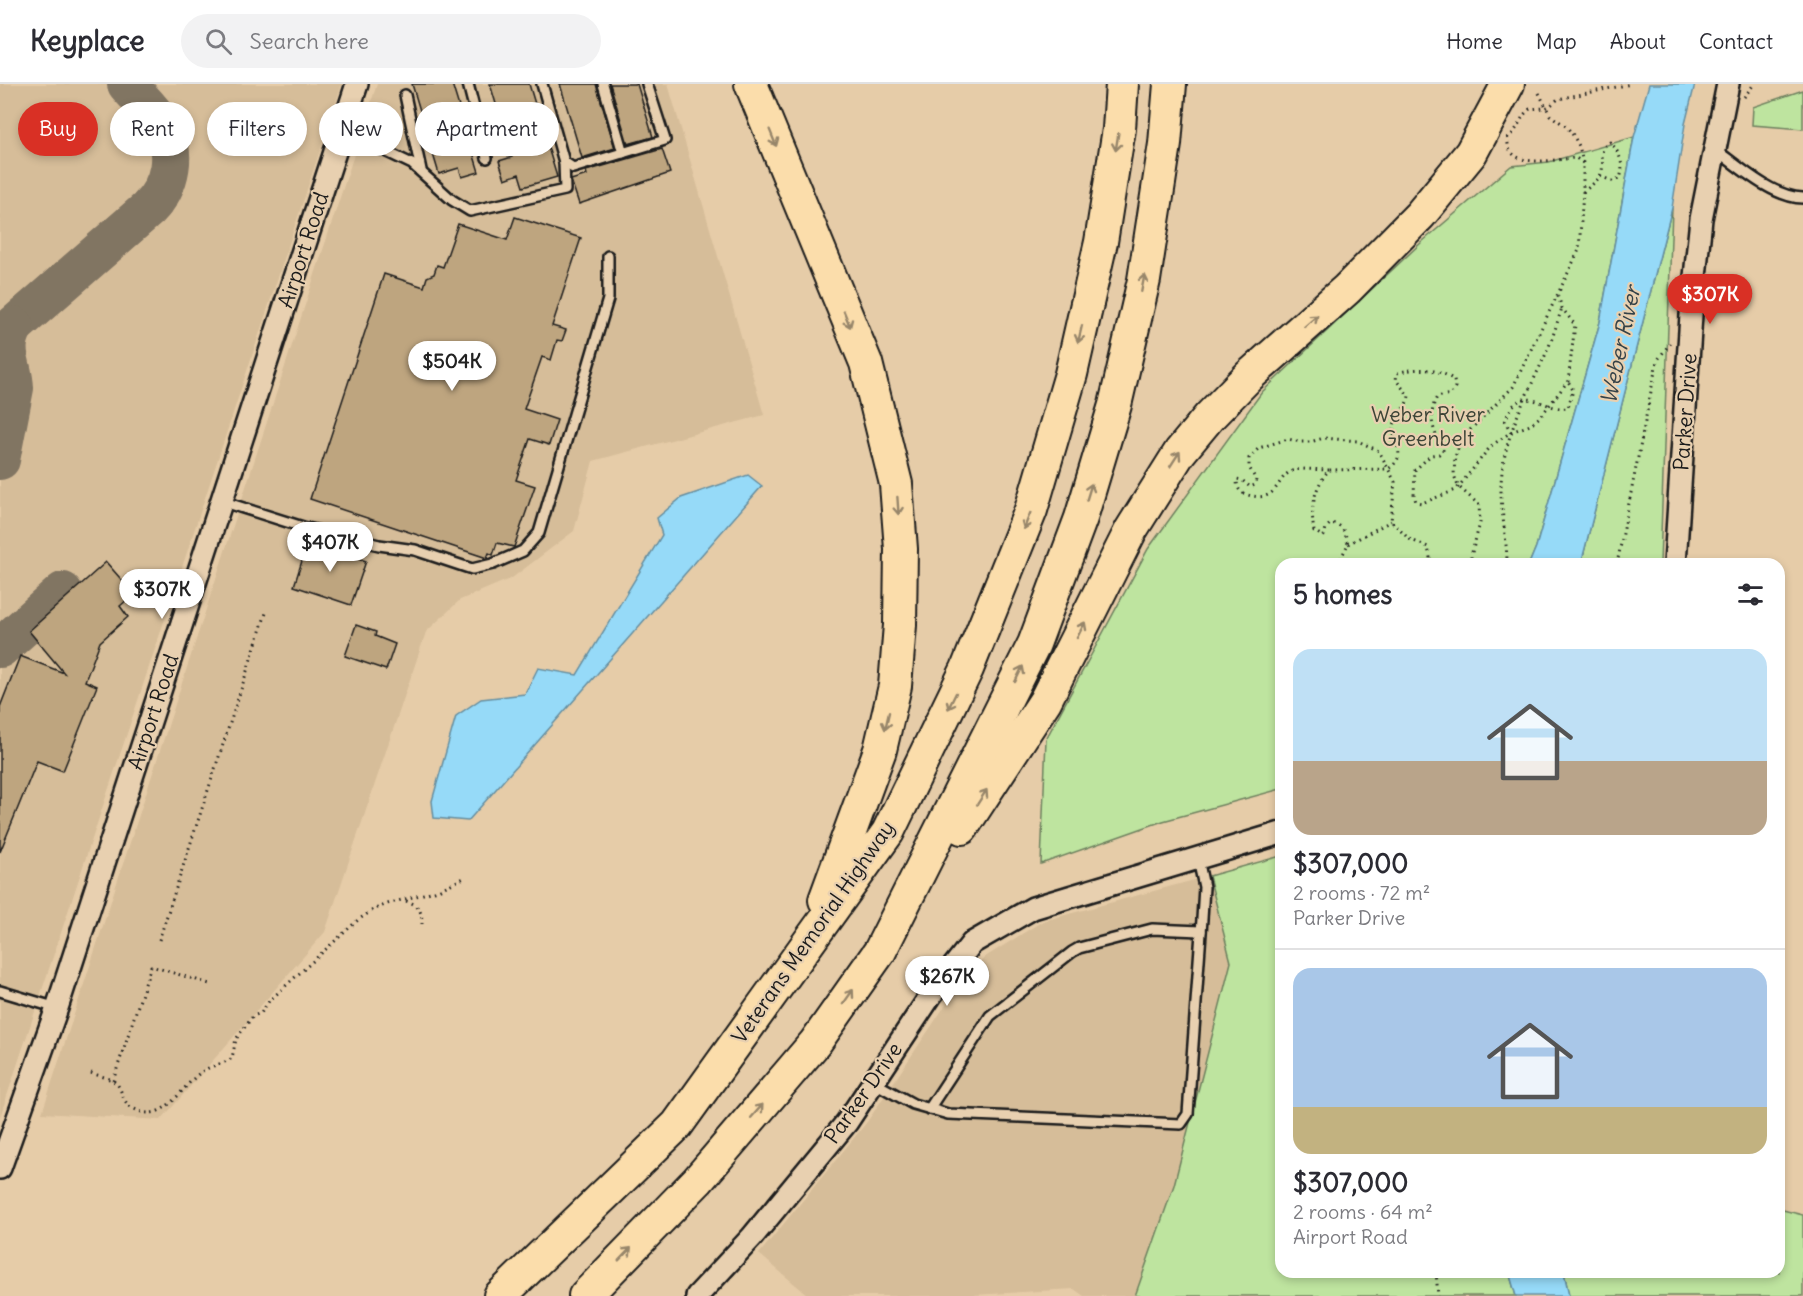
<!DOCTYPE html>
<meta charset="utf-8">
<style>
body{margin:0;font-family:Delius,sans-serif;background:#f2f2f3;color:#2b2b33;height:100vh;display:flex;flex-direction:column;font-size:22px;white-space:nowrap}
*{box-sizing:border-box;margin:0}
p{font-size:20px;color:#7c7c81}
.icon{flex:none;width:33px;height:33px;fill:none;stroke:currentColor;stroke-width:2;stroke-linecap:round;stroke-linejoin:round}
.map{position:relative;flex:1;overflow:hidden}
.sheet{position:absolute;left:1275px;top:474px;width:510px;height:720px;display:flex;flex-direction:column;background:#fff;border-radius:18px;box-shadow:0 3px 9px #0003}
.sheet>*{flex:none}
.hud{position:absolute;left:18px;top:18px;width:570px;height:54px;display:flex;gap:12px}
.price{position:absolute;translate:-50% -51px;padding:0 14px;border-radius:21px;background:#fff;color:#222;font-size:20px;line-height:39px;filter:drop-shadow(0 2px 3px #0008)}
.price::after{content:'';position:absolute;left:50%;top:36px;width:18px;height:14px;margin-left:-9px;background:inherit;clip-path:polygon(0 0,100% 0,50% 100%)}
.price.current{background:#d93025;color:#fff}
ul{padding:0;list-style:none}
li{display:grid;align-content:center;gap:12px;height:318px;padding:0 18px}
li+li{border-top:2px solid #e1e1e2}
li span{display:grid;place-items:center;height:186px;border-radius:18px;color:#555}
li>.icon{margin-inline-start:auto}
span .icon{width:108px;height:108px;fill:#fffc;stroke-width:1}
li b{font-size:26px}
h2{display:flex;justify-content:space-between;align-items:center;height:72px;padding:0 18px;font-size:26px}
.chip{padding:0 21px;border-radius:27px;background:#fff;box-shadow:0 3px 9px #0003;font-size:21px;line-height:54px}
.chip.current{background:#d93025;color:#fff}
header{display:flex;align-items:center;gap:36px;box-sizing:border-box;height:84px;padding:0 30px;background:#fff;border-bottom:2px solid #e1e1e2}
header strong{font-size:28px}
nav{display:flex;gap:33px;margin-inline-start:auto;font-size:21px}
.search{width:420px;height:54px;background:#f2f2f3;display:flex;align-items:center;gap:15px;box-sizing:border-box;padding:0 21px;border-radius:33px;color:#7c7c81;font-size:22px}
.map>svg:first-child{display:block}
.built{fill:#d6bd99}
.green{fill:#bee49f;stroke:#6d805e;stroke-width:1.5}
.water{fill:#96daf8;stroke:#658ea0;stroke-width:1.5}
.lines{fill:none;stroke-linecap:round;stroke-linejoin:round}
.taxiway{stroke:#817462;stroke-width:40}
.building{fill:#bea57f;stroke:#1c1c1c;stroke-width:1.5}
.service-casing{stroke:#1c1c1c;stroke-width:14}
.tertiary-casing{stroke:#1c1c1c;stroke-width:26}
.motorway-casing{stroke:#1c1c1c;stroke-width:36}
.path{stroke:#1c1c1c;stroke-width:3;stroke-dasharray:1.5 4.5;stroke-linecap:butt}
.service{stroke:#e8d0b0;stroke-width:9}
.tertiary{stroke:#e8d0b0;stroke-width:21}
.motorway{stroke:#fbddab;stroke-width:32}
.oneway{stroke:#97866b}
.labels{text-anchor:middle;dominant-baseline:central;stroke-width:4.5;stroke-linejoin:round;paint-order:stroke}
.street-label{font-size:21px;fill:#1c1c1c;stroke:#e8d0b0}
.park-label{font-size:21px;fill:#3c4436;stroke:#e8d0b0}
.water-label{font-size:22px;font-style:italic;fill:#344248;stroke:#e8d0b0}
</style>
<header>
<strong>Keyplace</strong>
<div class="search"><svg class="icon" aria-label="search" viewBox="0 0 24 24"><circle cx="10" cy="10" r="6"/><path d="M15 15l6 6"/></svg>Search here</div>
<nav><a>Home</a><a>Map</a><a>About</a><a>Contact</a></nav>
</header>
<div class="map">
<svg width="1803" height="1212" viewBox="0 0 1803 1212">
<rect width="100%" height="100%" fill="#e6cca8"/>
<filter id="ink" filterUnits="userSpaceOnUse"><feTurbulence type="fractalNoise" baseFrequency=".0167" numOctaves="2"/><feDisplacementMap in="SourceGraphic" scale="12" xChannelSelector="R" yChannelSelector="G"/><feConvolveMatrix kernelMatrix="1 2 1 2 8 2 1 2 1" color-interpolation-filters="sRGB"/></filter>
<g filter="url(#ink)">
<!-- built -->
<g class="built">
<polygon points="0,0 342,0 0,1033"/>
<polygon points="377,0 668,0 764,331 593,377 574,447 512,494 460,516 426,548 325,848 161,1036 42,1029"/>
<polygon points="1209,792 1231,878 1177,1105 1136,1212 1084,1212 1074,1205 956,1212 809,1212 759,1170 867,1038 951,913 985,873 1043,837"/>
</g>
<!-- green -->
<g class="green">
<polygon points="1803,6 1803,45 1752,41 1753,23"/>
<polygon points="1634,53 1600,238 1536,463 1529,480 1281,480 1281,705 1163,737 1041,780 1046,655 1148,465 1262,308 1423,157 1511,82 1549,78"/>
<polygon points="1672,124 1660,480 1581,480"/>
<polygon points="1281,772 1281,1188 1509,1188 1516,1212 1135,1212 1174,1101 1231,878 1209,792"/>
<polygon points="1779,1125 1803,1131 1803,1212 1569,1212 1564,1188 1779,1188"/>
</g>
<!-- water -->
<g class="water">
<polygon points="1649,0 1695,0 1685,40 1672,124 1581,480 1529,480 1536,463 1600,238 1634,53"/>
<polygon points="748,391 762,402 468,737 434,734 432,717 456,632 481,615 525,610 538,584 577,591 662,451 657,434 681,414"/>
<polygon points="1509,1188 1564,1188 1569,1212 1516,1212"/>
</g>
<g class="lines">
<!-- taxiway -->
<g class="taxiway">
<path d="M0,254L148,125C171,102 178,67 160,39C152,25 138,13 127,0"/>
<path d="M0,376L14,304C13,279 0,268 14,242"/>
<polyline points="0,564 63,508"/>
</g>
</g>
<!-- building -->
<g class="building">
<polygon points="412,0 452,0 479,88 462,93 459,84 439,90"/>
<polygon points="490,0 529,0 557,93 523,103 519,90 505,95 499,77 512,73"/>
<polygon points="560,0 596,0 615,64 582,74"/>
<polygon points="610,0 637,0 653,53 628,60"/>
<polygon points="662,65 670,89 579,120 571,96 587,91 586,87"/>
<polygon points="515,133 581,154 552,242 566,246 562,257 557,256 551,276 542,273 524,325 557,336 549,361 530,355 516,396 535,402 514,463 497,459 493,471 489,469 487,474 310,415 384,190 424,203 427,193 434,190 437,181 443,183 458,140 507,156"/>
<polygon points="308,458 366,477 351,521 294,502"/>
<polygon points="106,478 134,510 120,522 128,533 100,558 85,597 97,602 63,687 37,677 0,768 0,623 20,572 64,589 29,547"/>
<polygon points="356,541 376,548 375,552 395,560 386,586 345,572"/>
</g>
<g class="lines">
<!-- service casing -->
<g class="service-casing">
<g id="service">
<polyline points="468,0 487,74"/>
<polyline points="603,0 623,69"/>
<polyline points="405,11 421,86"/>
<polyline points="343,47 412,80 452,116 470,127 565,106 564,78 542,0"/>
<path d="M1716,66C1739,83 1774,114 1803,114"/>
<polyline points="564,78 573,84 665,56 647,0"/>
<polyline points="221,417 303,443 379,461 415,466 472,485 493,480 523,467 539,449 608,215 608,172"/>
<polyline points="0,907 57,924"/>
<polyline points="873,998 913,1020 948,1030 1181,1040 1188,1030 1202,835 1204,803 1198,775"/>
<polyline points="929,1025 990,932 1072,868 1079,864 1152,845 1201,847"/>
</g>
</g>
<!-- tertiary casing -->
<g class="tertiary-casing">
<g id="tertiary">
<polyline points="1675,480 1691,231 1701,135 1728,0"/>
<polyline points="0,1084 57,924 357,0"/>
<polyline points="697,1212 752,1153 847,1038 931,911 972,859 1033,824 1281,749"/>
</g>
</g>
<!-- motorway casing -->
<g class="motorway-casing">
<g id="motorway">
<polyline points="751,0 866,279 896,400 901,465 900,541 895,602 880,666 825,816"/>
<polyline points="962,744 1045,617 1131,446 1180,368 1209,333 1249,292 1347,205 1420,131 1471,69 1508,0"/>
<polyline points="500,1212 677,1041 888,748 967,585 1031,426 1071,290 1101,158 1119,45 1122,0"/>
<polyline points="585,1212 698,1096 815,959 880,867 1034,560 1081,434 1115,321 1144,196 1165,60 1170,0"/>
</g>
</g>
<!-- path -->
<g class="path">
<polyline points="1539,9 1550,31 1567,43 1573,51 1579,62 1583,79"/>
<polyline points="1744,13 1754,0"/>
<path d="M1507,54C1520,46 1518,34 1530,25C1547,23 1545,27 1558,15L1631,0"/>
<path d="M1583,108C1589,103 1598,97 1601,90C1606,77 1596,66 1610,58C1619,67 1625,81 1620,94L1612,97L1600,92"/>
<path d="M1511,348L1505,337C1521,294 1543,328 1568,324L1573,306L1568,297"/>
<path d="M1329,386C1318,386 1305,384 1295,386C1274,391 1281,422 1245,410C1238,407 1237,402 1237,395L1242,396L1250,403L1255,401L1256,396L1249,383V374L1259,364L1288,355L1300,358H1310L1324,354L1358,357L1379,367L1395,398L1391,437L1409,455L1428,463L1430,474L1426,480"/>
<polyline points="1348,460 1391,437"/>
<path d="M1338,480L1348,460C1345,448 1343,441 1331,439L1326,444L1324,452H1322L1314,447C1310,425 1314,403 1329,386L1388,385C1410,371 1391,359 1394,342C1396,330 1407,323 1409,312L1396,296L1397,289C1416,283 1438,284 1454,296L1455,303L1451,310L1437,313C1430,325 1431,341 1437,353C1440,358 1443,360 1443,367L1439,370L1431,371L1415,386L1414,411L1416,418L1422,419L1456,406L1491,362L1511,348L1530,341L1541,332L1568,297L1575,241L1562,224L1558,212"/>
<path d="M1471,480V472L1480,439L1479,421L1458,402L1454,391L1455,373L1462,354L1513,303L1579,166L1583,108V79L1576,74C1554,75 1503,88 1508,51"/>
<path d="M1507,480C1507,449 1498,419 1502,388C1507,347 1526,313 1543,276C1551,260 1556,242 1562,224"/>
<polyline points="1617,480 1657,277 1670,259"/>
<path d="M406,817C419,821 422,827 422,840"/>
<polyline points="159,856 266,529"/>
<path d="M91,989C99,992 112,994 117,1000C123,1008 122,1017 131,1023C165,1045 181,1000 203,987C212,981 224,980 232,974L236,955L253,932L261,929L269,917L358,836L373,826L387,820L438,806L464,794"/>
<polyline points="113,997 151,882 213,901"/>
<polyline points="1436,1188 1438,1212"/>
</g>
<!-- service -->
<use href="#service" class="service"/>
<!-- tertiary -->
<use href="#tertiary" class="tertiary"/>
<!-- motorway -->
<use href="#motorway" class="motorway"/>
</g>
<!-- one-way arrows -->
<defs><path id="oneway-shaft" d="M-6 0H5M1.5-3L5.5 0L1.5 3" fill="none" stroke-width="1.6" stroke-linecap="round" stroke-linejoin="round" transform="scale(1.5)"/></defs>
<g class="oneway">
<use href="#oneway-shaft" transform="translate(773 54) rotate(68)"/>
<use href="#oneway-shaft" transform="translate(1117 58) rotate(99)"/>
<use href="#oneway-shaft" transform="translate(1143 199) rotate(-79)"/>
<use href="#oneway-shaft" transform="translate(847 235) rotate(68)"/>
<use href="#oneway-shaft" transform="translate(1311 237) rotate(-41)"/>
<use href="#oneway-shaft" transform="translate(1080 250) rotate(103)"/>
<use href="#oneway-shaft" transform="translate(1175 375) rotate(-57)"/>
<use href="#oneway-shaft" transform="translate(1089 408) rotate(-73)"/>
<use href="#oneway-shaft" transform="translate(898 422) rotate(86)"/>
<use href="#oneway-shaft" transform="translate(1027 437) rotate(112)"/>
<use href="#oneway-shaft" transform="translate(1081 546) rotate(-63)"/>
<use href="#oneway-shaft" transform="translate(1019 590) rotate(-64)"/>
<use href="#oneway-shaft" transform="translate(952 617) rotate(116)"/>
<use href="#oneway-shaft" transform="translate(887 637) rotate(103)"/>
<use href="#oneway-shaft" transform="translate(982 713) rotate(-57)"/>
<use href="#oneway-shaft" transform="translate(848 913) rotate(-55)"/>
<use href="#oneway-shaft" transform="translate(757 1027) rotate(-49)"/>
<use href="#oneway-shaft" transform="translate(625 1170) rotate(-46)"/>
</g>
</g>
<g class="labels">
<!-- street labels -->
<g class="street-label">
<text transform="translate(303 166) rotate(-72)">Airport Road</text>
<text transform="translate(1685 328) rotate(-86)">Parker Drive</text>
<text transform="translate(153 628) rotate(-72)">Airport Road</text>
<text transform="translate(813 848) rotate(-55)">Veterans Memorial Highway</text>
<text transform="translate(863 1009) rotate(-55)">Parker Drive</text>
</g>
<!-- park labels -->
<g class="park-label">
<text x="1428" y="330">Weber River<tspan x="1428" dy="24">Greenbelt</tspan></text>
</g>
<!-- water labels -->
<g class="water-label">
<text transform="translate(1620 261) rotate(-78)">Weber River</text>
</g>
</g>
</svg>
<b class="price current" style="left:1710px;top:241px">$307K</b>
<b class="price" style="left:452px;top:308px">$504K</b>
<b class="price" style="left:330px;top:489px">$407K</b>
<b class="price" style="left:162px;top:536px">$307K</b>
<b class="price" style="left:947px;top:923px">$267K</b>
<div class="hud">
<a class="chip current">Buy</a>
<a class="chip">Rent</a>
<a class="chip">Filters</a>
<a class="chip">New</a>
<a class="chip">Apartment</a>
</div>
<section class="sheet">
<h2>5 homes<svg class="icon" aria-label="filters" viewBox="0 0 24 24"><path d="M4 7h16M4 17h16"/><circle cx="9" cy="7" r="2"/><circle cx="15" cy="17" r="2"/></svg></h2>
<ul>
<li><span style="background:linear-gradient(#bfe0f5 60%,#b9a48a 0)"><svg class="icon" aria-label="home" viewBox="0 0 24 24"><path d="M3 11l9-7 9 7M6 9v11h12V9"/></svg></span><div><b>$307,000</b><p>2 rooms · 72 m²</p><p>Parker Drive</p></div></li>
<li><span style="background:linear-gradient(#a9c7e8 75%,#c2b280 0)"><svg class="icon" aria-label="home" viewBox="0 0 24 24"><path d="M3 11l9-7 9 7M6 9v11h12V9"/></svg></span><div><b>$307,000</b><p>2 rooms · 64 m²</p><p>Airport Road</p></div></li>
</ul>
</section>
</div>
